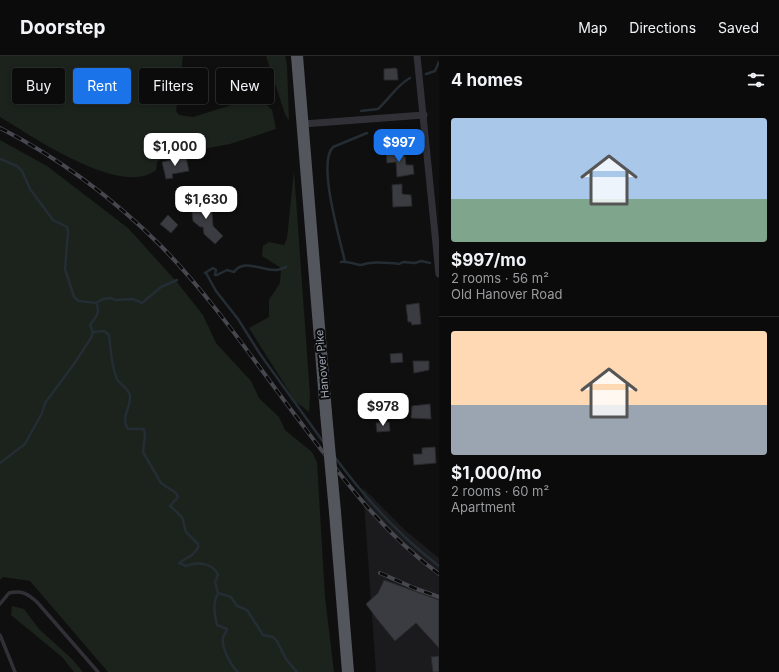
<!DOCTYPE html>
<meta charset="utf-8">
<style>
body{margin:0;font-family:Inter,sans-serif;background:#141415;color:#f1f3f6;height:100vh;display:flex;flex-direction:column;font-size:15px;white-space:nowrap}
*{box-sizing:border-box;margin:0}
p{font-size:13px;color:#9a9b9d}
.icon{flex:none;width:22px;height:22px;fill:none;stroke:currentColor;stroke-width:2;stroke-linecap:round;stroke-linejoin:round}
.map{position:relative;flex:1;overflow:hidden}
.side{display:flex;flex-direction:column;background:#0b0b0c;width:340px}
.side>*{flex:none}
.top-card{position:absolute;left:12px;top:12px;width:367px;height:36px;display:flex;gap:8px}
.price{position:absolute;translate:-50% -34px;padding:0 9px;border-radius:8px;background:#fff;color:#222;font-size:13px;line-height:26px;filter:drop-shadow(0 1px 2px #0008)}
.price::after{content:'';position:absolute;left:50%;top:24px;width:12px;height:9px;margin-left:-6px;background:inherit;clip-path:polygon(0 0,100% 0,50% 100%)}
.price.active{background:#1a73e8;color:#fff}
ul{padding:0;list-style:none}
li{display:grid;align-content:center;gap:8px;height:212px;padding:0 12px}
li+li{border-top:1px solid #2b2b2d}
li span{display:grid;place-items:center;height:124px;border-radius:4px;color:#555}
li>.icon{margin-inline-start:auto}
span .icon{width:72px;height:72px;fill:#fffc;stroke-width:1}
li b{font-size:17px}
h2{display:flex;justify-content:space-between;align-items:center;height:48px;padding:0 12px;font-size:17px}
.pill{padding:0 14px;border-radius:4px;background:#0b0b0c;box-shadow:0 2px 6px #0003,0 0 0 1px #2b2b2d;font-size:14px;line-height:36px}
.pill.active{background:#1a73e8;color:#fff}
header{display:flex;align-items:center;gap:24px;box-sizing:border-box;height:56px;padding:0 20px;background:#0b0b0c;border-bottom:1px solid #2b2b2d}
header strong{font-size:19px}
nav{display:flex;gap:22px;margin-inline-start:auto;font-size:14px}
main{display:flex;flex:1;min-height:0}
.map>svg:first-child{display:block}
.built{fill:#1b1b1d}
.green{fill:#1b231c}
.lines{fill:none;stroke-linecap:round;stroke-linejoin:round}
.stream{stroke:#252d34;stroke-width:2.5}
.building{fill:#3b3c41;stroke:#29292d}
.service{stroke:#303036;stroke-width:3.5}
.minor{stroke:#303036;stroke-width:7}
.trunk{stroke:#54565e;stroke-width:12}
.rail-casing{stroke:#47484f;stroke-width:4}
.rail{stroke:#0a0a0b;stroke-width:2.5;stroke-dasharray:8;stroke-linecap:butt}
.trunk-bridge{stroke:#54565e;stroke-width:12}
.labels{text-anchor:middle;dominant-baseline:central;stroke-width:4;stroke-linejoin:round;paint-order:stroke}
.street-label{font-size:11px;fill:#9fa4b2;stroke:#0a0a0b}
</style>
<header>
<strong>Doorstep</strong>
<nav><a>Map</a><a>Directions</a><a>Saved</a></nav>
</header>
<main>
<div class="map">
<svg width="439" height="616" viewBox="0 0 439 616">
<rect width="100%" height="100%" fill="#0f0f10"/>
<!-- built -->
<polygon class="built" points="363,432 406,475 439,502 439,616 376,616"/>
<!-- green -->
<g class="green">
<path d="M0,0H183L176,55L179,59L193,61L235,48L263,45L272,54L276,73L230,88L165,100L157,106L156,114C121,142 32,80 0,61Z"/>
<polygon points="266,0 285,0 287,9 289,65 285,58"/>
<polygon points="0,84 47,110 128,172 176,225 203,259 216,287 251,325 259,342 279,361 285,374 312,396 317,406 325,541 334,616 108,616 30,525 3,521 0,524"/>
<polygon points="294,115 310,339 309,356 295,345 249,272 269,261 269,244 280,227 281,212 262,200 263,190 269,186 284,189 287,182"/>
<polygon points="12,550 24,553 39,573 72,603 83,616 74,616 62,601 11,559"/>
</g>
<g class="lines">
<!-- stream -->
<g class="stream">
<polyline points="426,18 435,15 439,6"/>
<path d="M361,55L378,53C389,43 397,29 410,22"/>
<polyline points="0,103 17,110 22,115 30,133 53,164 67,171 68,176 65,213 74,241 79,245 96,247"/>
<path d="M341,206C348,205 354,208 360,209C364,209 366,207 370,207C374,206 395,207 399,208L403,206L415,207L421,205L430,207"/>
<path d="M345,206C340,183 317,107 333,91L367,77"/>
<path d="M205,217L213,212L216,214L215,219H217L227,214L234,216C243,202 263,215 276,214C279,214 283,212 286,211"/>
<polyline points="206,217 216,235 238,263 260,298 324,387"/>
<polyline points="96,247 103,243 110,242 116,244 133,243 142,247 161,231 177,224"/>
<path d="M93,276L104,275L109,279C111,293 111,310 117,323C120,329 129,332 130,340C131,352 120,362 128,373H144L145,379L143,396L161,427L176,437L178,441L170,450L182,461L186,476L198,488V492L192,499L179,507L186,510C197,505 213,507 218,519L215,526L218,537C213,546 214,558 217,569L227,573C227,575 225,577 224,579C219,588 231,610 238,616"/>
<path d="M93,276L90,269C96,261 101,256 96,247"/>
<path d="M334,400C365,442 398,479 439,510"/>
<polyline points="0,407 25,388 42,357 45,347 74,308 91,282 93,276"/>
<polyline points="218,537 231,541 237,550 247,554 263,579 273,581 277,585 286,603 297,616"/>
</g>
</g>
<!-- building -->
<g class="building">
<polygon points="395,12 397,13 398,24 384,24 384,13"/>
<polygon points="397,92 398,99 405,100 406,109 413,109 414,118 397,121 396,106 387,107 386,93"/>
<polygon points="186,101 189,115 172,118 173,122 166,123 162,106"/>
<polygon points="402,128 402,138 411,139 412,150 393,151 392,129"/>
<polygon points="211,143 213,170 223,180 215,188 204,178 203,171 200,171 193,165 192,156 197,156 196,144"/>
<polygon points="168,159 178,169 171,177 160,168"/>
<polygon points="419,247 421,268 412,269 411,266 408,266 406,249"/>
<polygon points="402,297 403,306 391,307 390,298"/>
<polygon points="413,305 429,305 429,314 414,317"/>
<polygon points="430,348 431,363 411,362 412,350"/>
<polygon points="389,366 390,375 377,376 376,367"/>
<polygon points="435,391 436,407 414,409 413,398 422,398 422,392"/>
<polygon points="384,524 439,544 439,592 416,567 395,585 377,563 366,548 378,537"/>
<polygon points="439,600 439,616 433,616 431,601"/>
</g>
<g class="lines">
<!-- service -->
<g class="service">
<path d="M0,548L9,537C22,534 28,538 37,546L98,616"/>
<polyline points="0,579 15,616"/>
</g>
<!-- minor -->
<g class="minor">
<polyline points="417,0 439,218"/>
<polyline points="303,68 424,59"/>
</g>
<!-- trunk -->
<g class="trunk">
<polyline points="297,0 326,357"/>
<polyline points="335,456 348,616"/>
</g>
<!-- rail casing -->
<g class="rail-casing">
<g id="rail">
<path d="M0,72C59,102 114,143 161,190C211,241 252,302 295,359C338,416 380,475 439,518"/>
<polyline points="380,517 414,532 439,541"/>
</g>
</g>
<!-- rail -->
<use href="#rail" class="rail"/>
<!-- trunk-bridge -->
<polyline class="trunk-bridge" points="326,357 335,456"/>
</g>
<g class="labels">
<!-- street labels -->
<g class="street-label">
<text transform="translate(322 308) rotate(-95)">Hanover Pike</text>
</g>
</g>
</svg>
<b class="price active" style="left:399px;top:107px">$997</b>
<b class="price" style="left:175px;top:111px">$1,000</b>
<b class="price" style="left:206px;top:164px">$1,630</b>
<b class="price" style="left:383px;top:371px">$978</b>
<div class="top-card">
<a class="pill">Buy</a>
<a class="pill active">Rent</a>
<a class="pill">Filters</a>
<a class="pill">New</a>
</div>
</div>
<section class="side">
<h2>4 homes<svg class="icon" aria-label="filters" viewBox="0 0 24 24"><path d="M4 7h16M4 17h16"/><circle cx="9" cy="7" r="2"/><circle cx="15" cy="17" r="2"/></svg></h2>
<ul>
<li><span style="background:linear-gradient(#a9c7e8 65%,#7fa58c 0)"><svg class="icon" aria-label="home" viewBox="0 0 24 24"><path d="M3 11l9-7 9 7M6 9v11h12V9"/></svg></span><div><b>$997/mo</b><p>2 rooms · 56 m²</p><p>Old Hanover Road</p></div></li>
<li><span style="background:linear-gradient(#ffd9b3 60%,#9aa5b1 0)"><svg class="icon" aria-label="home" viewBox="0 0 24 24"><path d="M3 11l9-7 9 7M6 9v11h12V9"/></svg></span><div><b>$1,000/mo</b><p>2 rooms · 60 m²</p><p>Apartment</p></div></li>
</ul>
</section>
</main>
